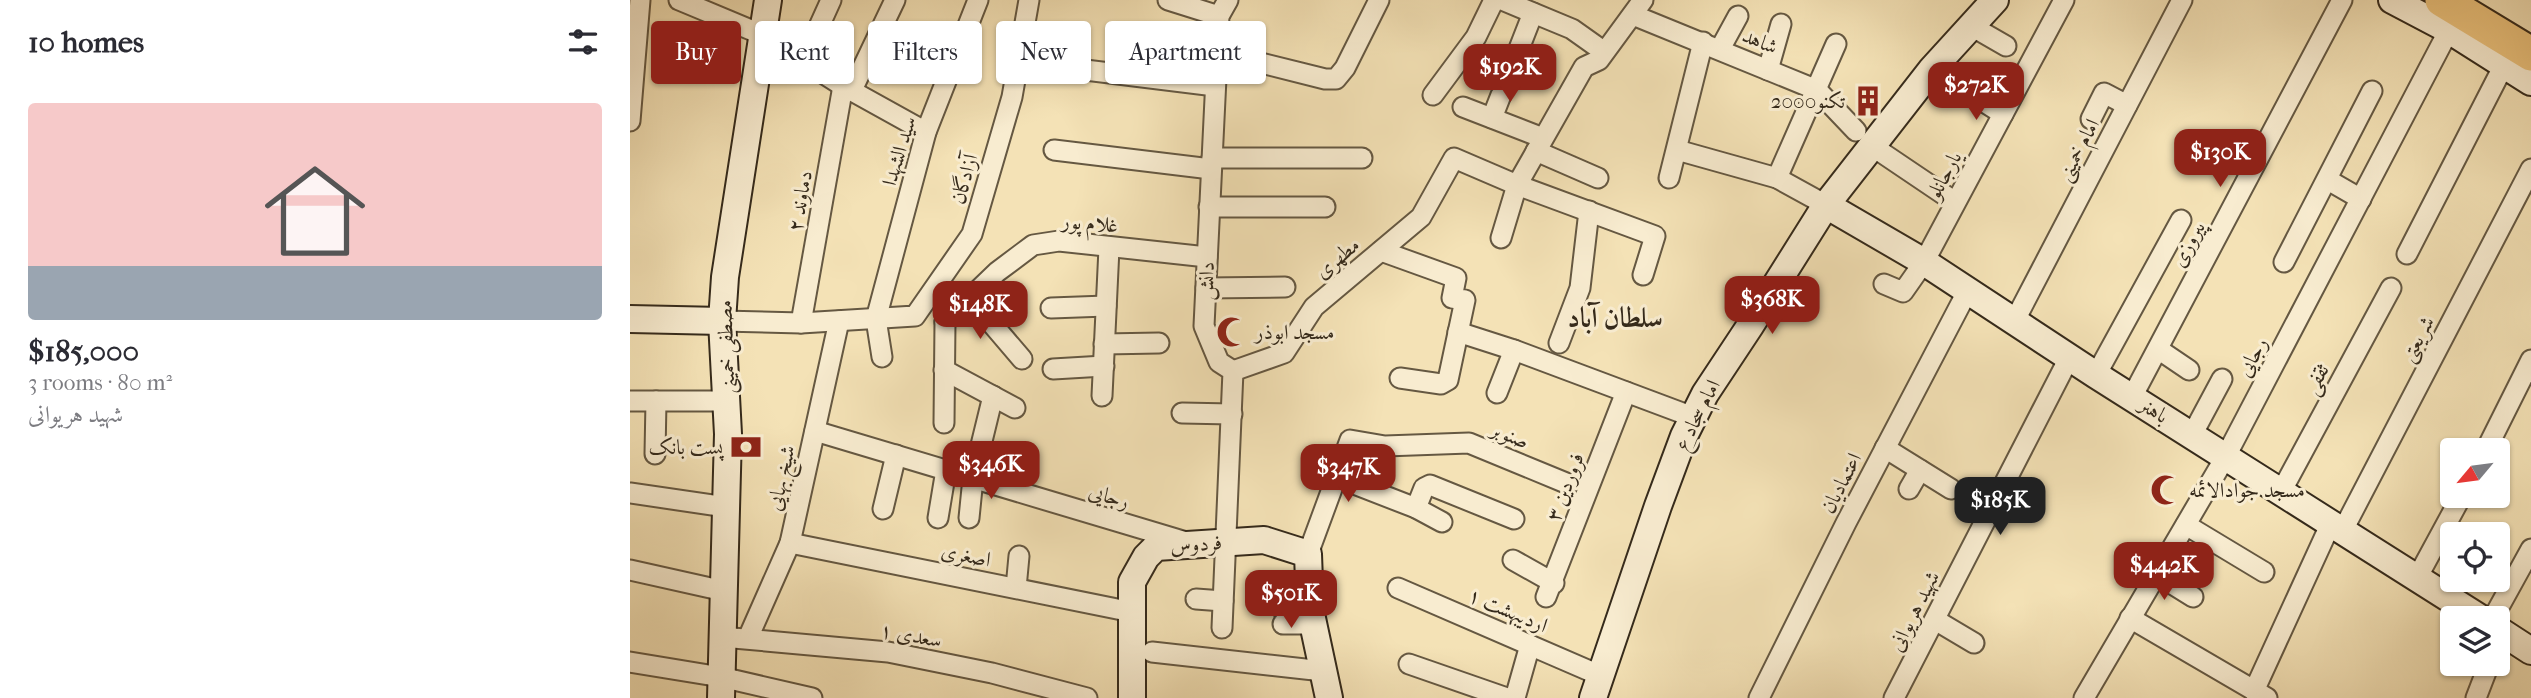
<!DOCTYPE html>
<meta charset="utf-8">
<style>
body{margin:0;font-family:"IM FELL French Canon",Amiri,serif;background:#f7f7f7;color:#2b2b33;height:100vh;display:flex;flex-direction:column;font-size:26px;white-space:nowrap}
*{box-sizing:border-box;margin:0}
p{font-size:23px;color:#7c7c81}
.icon{flex:none;width:38px;height:38px;fill:none;stroke:currentColor;stroke-width:2;stroke-linecap:round;stroke-linejoin:round}
.map{position:relative;flex:1;overflow:hidden}
.sheet{display:flex;flex-direction:column;background:#fff;width:630px}
.sheet>*{flex:none}
.guide{position:absolute;left:21px;top:21px;width:665px;height:63px;display:flex;gap:14px}
.needle{width:46px;rotate:241deg}
.buttons{position:absolute;left:1810px;top:438px;display:grid;gap:14px}
.buttons a{display:grid;place-items:center;width:70px;height:70px;border-radius:7px;background:#fff;box-shadow:0 2px 5px #0004;font-size:35px}
.price{position:absolute;translate:-50% -60px;padding:0 16px;border-radius:14px;background:#8f2418;color:#fff;font-size:23px;line-height:46px;filter:drop-shadow(0 2px 4px #0008)}
.price::after{content:'';position:absolute;left:50%;top:42px;width:21px;height:16px;margin-left:-10px;background:inherit;clip-path:polygon(0 0,100% 0,50% 100%)}
.price.selected{background:#222;color:#fff}
ul{padding:0;list-style:none}
li{display:grid;align-content:center;gap:14px;height:371px;padding:0 28px}
li+li{border-top:2px solid #e1e1e2}
li span{display:grid;place-items:center;height:217px;border-radius:7px;color:#555}
li>.icon{margin-inline-start:auto}
span .icon{width:126px;height:126px;fill:#fffc;stroke-width:1}
li b{font-size:30px}
h2{display:flex;justify-content:space-between;align-items:center;height:84px;padding:0 28px;font-size:30px}
.tag{padding:0 24px;border-radius:7px;background:#fff;box-shadow:0 2px 5px #0004;font-size:24px;line-height:63px}
.tag.selected{background:#8f2418;color:#fff}
main{display:flex;flex:1;min-height:0}
.map>svg:first-child{display:block}
.lines{fill:none;stroke-linecap:round;stroke-linejoin:round}
.street-casing{stroke:#655842;stroke-width:23}
.secondary-casing{stroke:#352a1b;stroke-width:30}
.highway-casing{stroke:#352a1b;stroke-width:37}
.street{stroke:#f8ecd0;stroke-width:19}
.secondary{stroke:#f8ecd0;stroke-width:26}
.highway{stroke:#eac17b;stroke-width:33}
.labels{text-anchor:middle;dominant-baseline:central;stroke-width:6;stroke-linejoin:round;paint-order:stroke}
.street-label{font-size:21px;fill:#352a1b;stroke:#f8ecd0}
.poi-label{font-size:21px;fill:#352a1b;stroke:#f8ecd0;text-anchor:end}
.district-label{font-size:28px;font-weight:bold;fill:#352a1b;stroke:#f8ecd0}
</style>
<main>
<section class="sheet">
<h2>10 homes<svg class="icon" aria-label="filters" viewBox="0 0 24 24"><path d="M4 7h16M4 17h16"/><circle cx="9" cy="7" r="2"/><circle cx="15" cy="17" r="2"/></svg></h2>
<ul>
<li><span style="background:linear-gradient(#f6c9c9 75%,#9aa5b1 0)"><svg class="icon" aria-label="home" viewBox="0 0 24 24"><path d="M3 11l9-7 9 7M6 9v11h12V9"/></svg></span><div><b>$185,000</b><p>3 rooms · 80 m²</p><p>شهید هریوانی</p></div></li>
</ul>
</section>
<div class="map">
<svg width="1901" height="698" viewBox="0 0 1901 698">
<rect width="100%" height="100%" fill="#f4e2b6"/>
<filter id="stains"><feTurbulence type="fractalNoise" baseFrequency=".00286" numOctaves="4"/><feColorMatrix values="0 0 0 0 .2 0 0 0 0 .09 0 0 0 0 .02 0 0 0 .5 -.17"/></filter>
<radialGradient id="worn" r=".72"><stop offset=".6" stop-color="#630" stop-opacity="0"/><stop offset="1" stop-color="#630" stop-opacity=".3"/></radialGradient>
<g class="lines">
<!-- street casing -->
<g class="street-casing">
<g id="street">
<polyline points="49,0 133,35 213,86 296,132"/>
<polyline points="538,0 589,16"/>
<polyline points="872,0 942,29 973,51"/>
<polyline points="1003,15 1187,90 1226,131"/>
<polyline points="1343,27 1376,46"/>
<polyline points="1090,49 1108,16"/>
<polyline points="587,52 695,79 706,79 715,68 749,0"/>
<polyline points="885,59 903,13"/>
<polyline points="173,62 201,0"/>
<polyline points="431,67 585,86"/>
<polyline points="1302,69 1373,114"/>
<polyline points="1138,70 1151,24"/>
<polyline points="222,90 265,0"/>
<polyline points="803,95 846,37 864,0"/>
<polyline points="833,107 913,138"/>
<polyline points="862,118 871,95"/>
<polyline points="1461,119 1474,93 1497,105"/>
<polyline points="0,121 10,0"/>
<polyline points="1242,146 1325,202"/>
<polyline points="424,150 581,169"/>
<polyline points="1047,150 1147,178 1196,205"/>
<polyline points="906,151 968,178"/>
<polyline points="582,158 732,158"/>
<polyline points="1039,178 1073,42"/>
<polyline points="1147,178 1206,44"/>
<polyline points="1698,180 1731,199"/>
<polyline points="579,207 695,207"/>
<polyline points="871,238 887,185 954,67 969,60 1013,0"/>
<polyline points="751,251 826,278 822,298 835,300 818,380 811,384 770,378"/>
<polyline points="1777,254 1874,65"/>
<polyline points="1654,262 1742,91"/>
<polyline points="1254,284 1273,292 1294,262 1434,0"/>
<polyline points="576,288 655,287"/>
<polyline points="340,298 392,359"/>
<polyline points="421,308 476,306"/>
<polyline points="92,321 171,323 285,316 342,234 382,97 399,0"/>
<polyline points="315,322 367,272 403,245 429,241 577,257"/>
<polyline points="1384,322 1552,0"/>
<polyline points="171,323 213,86"/>
<polyline points="828,332 884,350 1063,417"/>
<polyline points="929,343 950,288 959,211"/>
<polyline points="474,344 529,343"/>
<polyline points="1528,349 1559,370"/>
<polyline points="252,357 246,319 296,132 348,0"/>
<polyline points="423,369 474,366"/>
<polyline points="314,370 385,408"/>
<polyline points="603,371 654,353 684,307 791,217 824,158 887,185 1025,236 1013,275"/>
<polyline points="1466,375 1551,220"/>
<polyline points="867,393 884,350"/>
<polyline points="472,396 479,248"/>
<polyline points="1502,397 1712,0"/>
<polyline points="0,401 97,401"/>
<polyline points="552,413 602,414"/>
<polyline points="314,423 315,322"/>
<polyline points="185,431 553,541"/>
<polyline points="1562,435 1592,379"/>
<polyline points="1255,448 1321,489"/>
<polyline points="1856,450 1901,360"/>
<polyline points="25,454 26,401"/>
<polyline points="706,477 786,508 812,522"/>
<polyline points="1279,489 1290,470"/>
<polyline points="1651,492 1761,288"/>
<polyline points="0,493 96,507"/>
<polyline points="786,508 794,488 800,485 884,519"/>
<polyline points="253,509 266,455"/>
<polyline points="308,518 316,470"/>
<polyline points="339,518 343,478 363,396"/>
<polyline points="1556,525 1634,572"/>
<polyline points="1713,530 1901,169"/>
<polyline points="160,543 502,612"/>
<polyline points="678,554 720,440 755,446 839,443 936,483"/>
<polyline points="883,560 924,583"/>
<polyline points="0,570 94,591"/>
<polyline points="1526,574 1563,597"/>
<polyline points="1787,578 1832,495"/>
<polyline points="386,588 389,556"/>
<polyline points="768,588 969,675"/>
<polyline points="916,597 996,392"/>
<polyline points="566,599 593,601"/>
<polyline points="651,608 680,609"/>
<polyline points="1500,618 1637,698"/>
<polyline points="1863,618 1901,549"/>
<polyline points="1307,621 1344,643"/>
<polyline points="653,624 684,624"/>
<polyline points="592,628 603,371 589,362 574,326 589,16 598,0"/>
<polyline points="92,637 258,652 362,673 457,698"/>
<polyline points="118,638 160,543 209,321"/>
<polyline points="522,652 693,671"/>
<polyline points="0,662 91,677 182,698"/>
<polyline points="779,664 877,698"/>
<polyline points="1624,691 1701,523"/>
<polyline points="885,698 900,645"/>
<polyline points="1129,698 1216,523 1337,292"/>
<polyline points="1264,698 1439,358"/>
<polyline points="1454,698 1596,456 1819,30"/>
<polyline points="1846,698 1856,672"/>
</g>
</g>
<!-- secondary casing -->
<g class="secondary-casing">
<g id="secondary">
<polyline points="1762,0 1819,30 1901,82"/>
<polyline points="1196,205 1294,262 1466,375 1850,618"/>
<polyline points="0,319 92,321"/>
<polyline points="1867,629 1901,651"/>
<polyline points="91,698 98,434 92,321 95,277 138,0"/>
<polyline points="502,698 502,582 516,557 526,547 634,540 678,554 680,609 699,698"/>
<polyline points="963,698 1028,506 1054,436 1075,394 1120,326 1196,205 1302,69 1365,0"/>
</g>
</g>
<!-- highway casing -->
<g class="highway-casing">
<polyline id="highway" points="1812,0 1901,54"/>
</g>
<!-- street -->
<use href="#street" class="street"/>
<!-- secondary -->
<use href="#secondary" class="secondary"/>
<!-- highway -->
<use href="#highway" class="highway"/>
</g>
<!-- icons -->
<defs>
<g id="building-bare" transform="scale(2.415)"><path d="M-4-6H4V6H1V3H-1V6H-4ZM-2.5-4.3h1.7v1.8h-1.7ZM.8-4.3h1.7v1.8H.8ZM-2.5-1h1.7V.8h-1.7ZM.8-1h1.7V.8H.8Z" fill="#8f2418" stroke="#f8ecd0" stroke-width="2.5" paint-order="stroke"/></g>
<g id="mosque-bare" transform="scale(2.415)"><path d="M3.5-4.9A6 6 0 1 0 3.5 4.9A5 5 0 1 1 3.5-4.9Z" fill="#8f2418" stroke="#f8ecd0" stroke-width="2.5" paint-order="stroke"/></g>
<g id="bank-bare" transform="scale(2.415)"><path d="M-6-4H6V4H-6ZM0-2.3a2.3 2.3 0 1 0 0 4.6a2.3 2.3 0 1 0 0-4.6Z" fill="#8f2418" stroke="#f8ecd0" stroke-width="2.5" paint-order="stroke"/></g>
</defs>
<g fill-rule="evenodd">
<use href="#building-bare" x="1238" y="101"/>
<use href="#mosque-bare" x="602" y="332"/>
<use href="#bank-bare" x="116" y="447"/>
<use href="#mosque-bare" x="1536" y="490"/>
</g>
<g class="labels">
<!-- street labels -->
<g class="street-label">
<text transform="translate(1130 41) rotate(23)">شاهد</text>
<text transform="translate(1448 150) rotate(-62)">امام خمینی</text>
<text transform="translate(269 151) rotate(-73)">سید الشهدا</text>
<text transform="translate(1314 175) rotate(-62)">یارجانلو</text>
<text transform="translate(334 179) rotate(-74)">آزادگان</text>
<text transform="translate(170 201) rotate(-80)">دماوند ۲</text>
<text transform="translate(460 223) rotate(5)">غلام پور</text>
<text transform="translate(1558 244) rotate(-62)">پیروزی</text>
<text transform="translate(707 258) rotate(-40)">مطهری</text>
<text transform="translate(576 281) rotate(-87)">دانش</text>
<text transform="translate(1787 339) rotate(-62)">شریعتی</text>
<text transform="translate(96 347) rotate(-92)">مصطفی خمینی</text>
<text transform="translate(1622 357) rotate(-62)">رجایی</text>
<text transform="translate(1686 379) rotate(-62)">ثقفی</text>
<text transform="translate(1524 410) rotate(32)">باهنر</text>
<text transform="translate(1067 415) rotate(-63)">امام سجاد ع</text>
<text transform="translate(880 435) rotate(22)">صنوبر</text>
<text transform="translate(151 478) rotate(-77)">شیخ بهایی</text>
<text transform="translate(1211 483) rotate(-63)">اعتمادیان</text>
<text transform="translate(935 487) rotate(-69)">فروردین ۳</text>
<text transform="translate(479 496) rotate(17)">رجایی</text>
<text transform="translate(566 544) rotate(-4)">فردوس</text>
<text transform="translate(336 555) rotate(11)">اصغری</text>
<text transform="translate(878 610) rotate(23)">اردیبهشت ۱</text>
<text transform="translate(1284 611) rotate(-63)">شهید هریوانی</text>
<text transform="translate(281 635) rotate(10)">سعدی ۱</text>
</g>
<!-- poi labels -->
<g class="poi-label">
<text x="1215" y="101">تکنو2000</text>
<text x="625" y="332" text-anchor="start">مسجد ابوذر</text>
<text x="93" y="447">پست بانک</text>
<text x="1559" y="490" text-anchor="start">مسجد جوادالائمه</text>
</g>
<!-- district labels -->
<g class="district-label">
<text x="985" y="317">سلطان آباد</text>
</g>
</g>
<rect width="100%" height="100%" filter="url(#stains)"/>
<rect width="100%" height="100%" fill="url(#worn)"/>
</svg>
<div class="buttons">
<a><svg class="needle" viewBox="-14 -14 28 28"><path d="M0-13l5 13h-10z" fill="#e53935"/><path d="M0 13l5-13h-10z" fill="#7c7c81"/></svg></a>
<a><svg class="icon" aria-label="locate" viewBox="0 0 24 24"><circle cx="12" cy="12" r="6"/><path d="M12 2v4M12 18v4M2 12h4M18 12h4"/></svg></a>
<a><svg class="icon" aria-label="layers" viewBox="0 0 24 24"><path d="M12 4l9 5-9 5-9-5zM3 14l9 5 9-5"/></svg></a>
</div>
<b class="price" style="left:880px;top:104px">$192K</b>
<b class="price" style="left:1346px;top:122px">$272K</b>
<b class="price" style="left:1590px;top:189px">$130K</b>
<b class="price" style="left:1142px;top:336px">$368K</b>
<b class="price" style="left:350px;top:341px">$148K</b>
<b class="price" style="left:361px;top:501px">$346K</b>
<b class="price" style="left:718px;top:504px">$347K</b>
<b class="price selected" style="left:1370px;top:537px">$185K</b>
<b class="price" style="left:1534px;top:602px">$442K</b>
<b class="price" style="left:661px;top:630px">$501K</b>
<div class="guide">
<a class="tag selected">Buy</a>
<a class="tag">Rent</a>
<a class="tag">Filters</a>
<a class="tag">New</a>
<a class="tag">Apartment</a>
</div>
</div>
</main>
